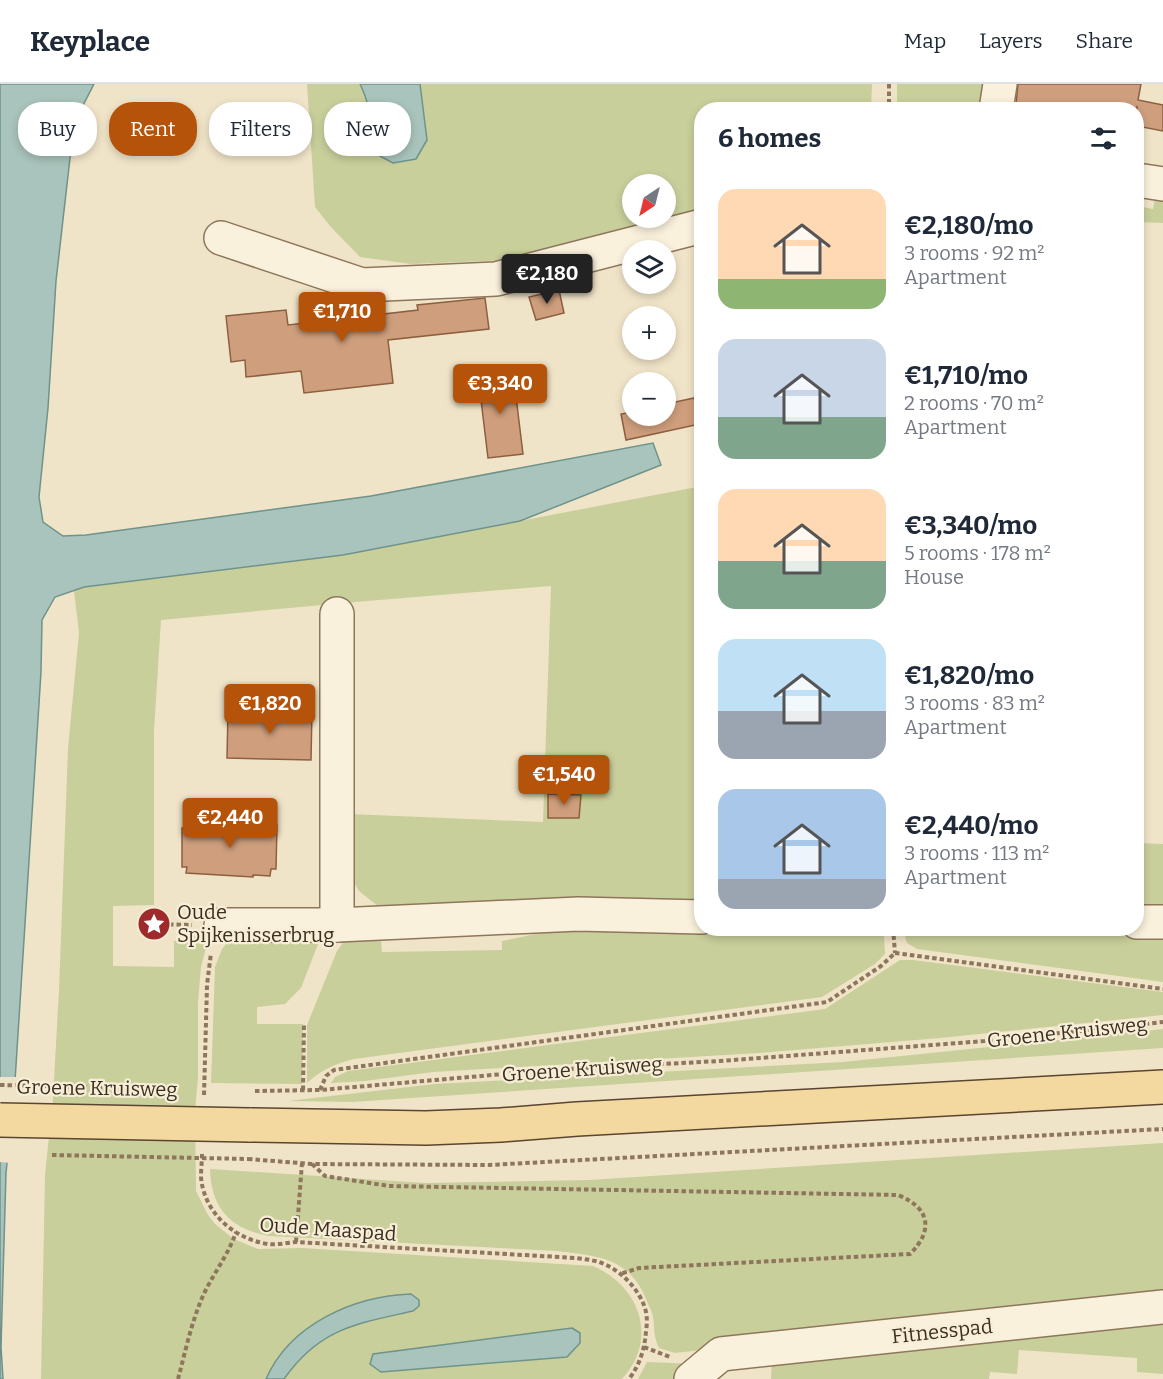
<!DOCTYPE html>
<meta charset="utf-8">
<style>
body{margin:0;font-family:Bitter,serif;background:#f2f2f3;color:#1f2937;height:100vh;display:flex;flex-direction:column;font-size:22px;white-space:nowrap}
*{box-sizing:border-box;margin:0}
p{font-size:20px;color:#747a83}
.icon{flex:none;width:33px;height:33px;fill:none;stroke:currentColor;stroke-width:2;stroke-linecap:round;stroke-linejoin:round}
.map{position:relative;flex:1;overflow:hidden}
.details{position:absolute;left:694px;top:18px;width:450px;height:834px;display:flex;flex-direction:column;background:#fff;border-radius:24px;box-shadow:0 3px 9px #0003}
.details>*{flex:none}
.guide{position:absolute;left:18px;top:18px;width:570px;height:54px;display:flex;gap:12px}
.needle{width:39px;rotate:215deg}
.buttons{position:absolute;left:622px;top:90px;display:grid;gap:12px}
.buttons a{display:grid;place-items:center;width:54px;height:54px;border-radius:50%;background:#fff;box-shadow:0 3px 9px #0003;font-size:30px}
.price{position:absolute;translate:-50% -51px;padding:0 14px;border-radius:6px;background:#b45309;color:#fff;font-size:20px;line-height:39px;filter:drop-shadow(0 2px 3px #0008)}
.price::after{content:'';position:absolute;left:50%;top:36px;width:18px;height:14px;margin-left:-9px;background:inherit;clip-path:polygon(0 0,100% 0,50% 100%)}
.price.selected{background:#222;color:#fff}
ul{padding:0;list-style:none}
li{display:flex;align-items:center;gap:18px;height:150px;padding:0 24px}
li span{display:grid;place-items:center;flex:none;width:168px;height:120px;border-radius:18px;color:#555}
li>.icon{margin-inline-start:auto}
span .icon{width:72px;height:72px;fill:#fffc;stroke-width:1}
li b{font-size:26px}
h2{display:flex;justify-content:space-between;align-items:center;height:72px;padding:0 24px;font-size:26px}
.chip{padding:0 21px;border-radius:24px;background:#fff;box-shadow:0 3px 9px #0003;font-size:21px;line-height:54px}
.chip.selected{background:#b45309;color:#fff}
header{display:flex;align-items:center;gap:36px;box-sizing:border-box;height:84px;padding:0 30px;background:#fff;border-bottom:2px solid #e0e1e3}
header strong{font-size:28px}
nav{display:flex;gap:33px;margin-inline-start:auto;font-size:21px}
.map>svg:first-child{display:block}
.green{fill:#c9cf9b;fill-rule:evenodd}
.water{fill:#a9c4bc;stroke:#6f938a;stroke-width:1.5}
.pier{fill:#f0e4c8}
.building{fill:#cf9f7d;stroke:#8d5f41;stroke-width:1.5}
.lines{fill:none;stroke-linecap:round;stroke-linejoin:round}
.minor-casing{stroke:#8d765c;stroke-width:36}
.major-casing{stroke:#5b4430;stroke-width:36}
.path{stroke:#8d765c;stroke-width:4;stroke-dasharray:4.5 3;stroke-linecap:butt}
.minor{stroke:#faf1dc;stroke-width:33}
.major{stroke:#f3d9a0;stroke-width:33}
.major-bridge-casing{stroke:#5b4430;stroke-width:36;stroke-linecap:butt}
.path-bridge{stroke:#8d765c;stroke-width:4;stroke-dasharray:4.5 3;stroke-linecap:butt}
.major-bridge{stroke:#f3d9a0;stroke-width:33}
.labels{text-anchor:middle;dominant-baseline:central;stroke-width:4.5;stroke-linejoin:round;paint-order:stroke}
.poi-label{font-size:20px;fill:#3d2e20;stroke:#f7eed8;text-anchor:start}
.street-label{font-size:20px;fill:#3d2e20;stroke:#f7eed8}
</style>
<header>
<strong>Keyplace</strong>
<nav><a>Map</a><a>Layers</a><a>Share</a></nav>
</header>
<div class="map">
<svg width="1163" height="1295" viewBox="0 0 1163 1295">
<rect width="100%" height="100%" fill="#f0e4c8"/>
<!-- green -->
<g class="green">
<path d="M307,0H360C371,22 372,47 378,71L427,56L420,0H872L871,25L702,26V132L513,176L411,180L360,173L330,142L315,123ZM633,100H666V134H633Z"/>
<polygon points="897,0 991,0 987,26 897,25"/>
<polygon points="1155,114 1163,115 1163,139 1137,138 1137,122 1153,125"/>
<path d="M702,402V825L570,822L379,823L359,807L352,795L350,730L543,738L551,502L355,518L161,536L154,647V821L113,822V882L174,883V857L210,848L201,883L198,919V994L195,1027L196,1107L208,1131L215,1140L234,1155L258,1165L302,1164L593,1182C640,1202 659,1255 622,1295H284C317,1245 359,1239 413,1227L411,1210C354,1212 290,1240 266,1295H41L45,1091L53,1014L59,906L68,664L79,549L74,507L84,503L343,471ZM580,1258L567,1273L382,1288Z"/>
<polygon points="1137,759 1163,760 1163,831 1137,831"/>
<path d="M579,841L702,844L879,846L884,851L885,870L875,880L822,913L354,975C335,980 321,986 307,999V941L337,867L347,853L380,846L382,868L502,866V857Z"/>
<polygon points="910,846 1163,850 1163,898 917,865 907,859 905,853"/>
<polygon points="322,850 301,904 285,920 257,923 257,940 303,940 302,1000 211,999 215,883 222,865 231,854"/>
<polygon points="900,876 913,876 1163,908 1163,931 940,954 759,969 433,988 365,997 331,999 335,993 348,987 825,925"/>
<polygon points="1163,945 1163,964 352,1018 288,1017 435,1000 843,978"/>
<path d="M1163,1059V1215L675,1269L659,1264C653,1251 655,1246 653,1233C652,1227 648,1221 646,1215C629,1173 597,1172 557,1167L269,1152C231,1145 211,1125 210,1085L425,1099L589,1096Z"/>
<polygon points="1163,1231 1163,1290 1137,1288 1137,1274 1019,1266 1017,1290 990,1288 989,1295 771,1295 772,1274"/>
<polygon points="647,1278 696,1280 678,1295 638,1295"/>
</g>
<!-- water -->
<g class="water">
<polygon points="0,0 94,0 74,39 56,197 48,324 39,413 43,438 63,452 86,451 371,412 653,359 661,381 520,437 343,471 84,503 55,513 42,536 41,588 14,1013 6,1089 1,1263 3,1295 0,1295"/>
<path d="M360,0H420L427,56L416,75L393,79L378,71C372,47 371,22 360,0Z"/>
<path d="M411,1210L419,1216V1222L413,1227C356,1240 320,1244 284,1295H266C290,1240 354,1212 411,1210Z"/>
<polygon points="572,1244 580,1249 580,1259 567,1273 381,1288 370,1280 373,1270"/>
</g>
<!-- pier -->
<polygon class="pier" points="0,993 18,993 10,1079 0,1078"/>
<!-- building -->
<g class="building">
<polygon points="1018,0 1141,0 1138,16 1163,21 1163,47 1137,42 1137,22 1136,26 1041,26 1016,21"/>
<polygon points="559,206 564,229 536,236 529,213"/>
<polygon points="485,214 489,245 388,256 393,299 304,309 301,287 246,293 245,276 231,278 226,232 286,226 288,241 418,226 417,221"/>
<polygon points="513,288 523,370 488,374 478,291"/>
<polygon points="694,314 700,340 626,356 621,330 633,328 633,332 666,332 666,320"/>
<polygon points="228,626 312,627 311,676 227,674"/>
<polygon points="548,710 581,711 579,734 548,734"/>
<polygon points="189,738 277,741 276,785 271,785 270,792 253,791 253,793 186,789 187,783 182,783 182,744 189,744"/>
</g>
<g class="lines">
<!-- minor casing -->
<g class="minor-casing">
<g id="minor">
<polyline points="996,26 1000,0"/>
<polyline points="1137,96 1163,100"/>
<polyline points="221,154 362,201 496,195 702,142"/>
<polyline points="1137,838 1163,838"/>
<polyline points="221,841 337,841 578,830 702,833"/>
<polyline points="337,841 337,530"/>
<polyline points="691,1295 721,1270 1163,1223"/>
</g>
</g>
<!-- major casing -->
<g class="major-casing">
<polyline id="major" points="249,1041 426,1044 501,1041 577,1035 1163,1003"/>
</g>
<!-- path -->
<g class="path">
<polyline points="889,0 889,26"/>
<polyline points="154,840 192,841"/>
<polyline points="893,844 895,869"/>
<polyline points="895,869 1163,905"/>
<polyline points="303,1006 304,940"/>
<polyline points="320,1006 326,992 334,986 827,918 881,882 895,869"/>
<polyline points="255,1007 320,1006 550,986 720,977 985,957 1163,938"/>
<polyline points="204,1011 207,901 211,869"/>
<path d="M202,1070C202,1077 201,1085 201,1093C204,1129 234,1155 268,1160C277,1161 287,1159 296,1158L576,1174C584,1175 592,1176 599,1178C620,1185 641,1206 646,1228C648,1237 646,1247 645,1256C643,1270 638,1283 629,1295"/>
<polyline points="248,1075 312,1080 489,1081 1163,1045"/>
<path d="M312,1080L325,1092L389,1102L898,1111C930,1124 934,1146 910,1170L639,1184L620,1190"/>
<polyline points="296,1158 302,1079"/>
<polyline points="644,1263 670,1273"/>
<path d="M178,1295C185,1269 191,1240 202,1214C212,1191 228,1172 236,1148"/>
</g>
<!-- minor -->
<use href="#minor" class="minor"/>
<!-- major -->
<use href="#major" class="major"/>
<!-- major-bridge casing -->
<g class="major-bridge-casing">
<polyline id="major-bridge" points="0,1036 249,1041"/>
</g>
<!-- path-bridge -->
<g class="path-bridge">
<polyline points="0,1001 168,1005"/>
<polyline points="52,1071 248,1075"/>
</g>
<!-- major-bridge -->
<use href="#major-bridge" class="major-bridge"/>
</g>
<!-- icons -->
<defs>
<g id="sight-disc" transform="scale(1.725)"><circle r="9.5" fill="#9e2a2b" stroke="#f7eed8"/><path d="M0-6L1.8-2.2L6-1.7L2.9 1.2L3.7 5.4L0 3.3L-3.7 5.4L-2.9 1.2L-6-1.7L-1.8-2.2Z" fill="#fff"/></g>
</defs>
<g fill-rule="evenodd">
<use href="#sight-disc" x="154" y="840"/>
</g>
<g class="labels">
<!-- poi labels -->
<g class="poi-label">
<text x="177" y="828">Oude<tspan x="177" dy="23">Spijkenisserbrug</tspan></text>
</g>
<!-- street labels -->
<g class="street-label">
<text transform="translate(1067 948) rotate(-6)">Groene Kruisweg</text>
<text transform="translate(582 985) rotate(-4)">Groene Kruisweg</text>
<text transform="translate(97 1004) rotate(1)">Groene Kruisweg</text>
<text transform="translate(328 1145) rotate(4)">Oude Maaspad</text>
<text transform="translate(942 1247) rotate(-6)">Fitnesspad</text>
</g>
</g>
</svg>
<div class="buttons">
<a><svg class="needle" viewBox="-14 -14 28 28"><path d="M0-13l5 13h-10z" fill="#e53935"/><path d="M0 13l5-13h-10z" fill="#747a83"/></svg></a>
<a><svg class="icon" aria-label="layers" viewBox="0 0 24 24"><path d="M12 4l9 5-9 5-9-5zM3 14l9 5 9-5"/></svg></a>
<a>+</a>
<a>−</a>
</div>
<b class="price selected" style="left:547px;top:221px">€2,180</b>
<b class="price" style="left:342px;top:259px">€1,710</b>
<b class="price" style="left:500px;top:331px">€3,340</b>
<b class="price" style="left:270px;top:651px">€1,820</b>
<b class="price" style="left:564px;top:722px">€1,540</b>
<b class="price" style="left:230px;top:765px">€2,440</b>
<div class="guide">
<a class="chip">Buy</a>
<a class="chip selected">Rent</a>
<a class="chip">Filters</a>
<a class="chip">New</a>
</div>
<section class="details">
<h2>6 homes<svg class="icon" aria-label="filters" viewBox="0 0 24 24"><path d="M4 7h16M4 17h16"/><circle cx="9" cy="7" r="2"/><circle cx="15" cy="17" r="2"/></svg></h2>
<ul>
<li><span style="background:linear-gradient(#ffd9b3 75%,#8fb573 0)"><svg class="icon" aria-label="home" viewBox="0 0 24 24"><path d="M3 11l9-7 9 7M6 9v11h12V9"/></svg></span><div><b>€2,180/mo</b><p>3 rooms · 92 m²</p><p>Apartment</p></div></li>
<li><span style="background:linear-gradient(#c9d6e8 65%,#7fa58c 0)"><svg class="icon" aria-label="home" viewBox="0 0 24 24"><path d="M3 11l9-7 9 7M6 9v11h12V9"/></svg></span><div><b>€1,710/mo</b><p>2 rooms · 70 m²</p><p>Apartment</p></div></li>
<li><span style="background:linear-gradient(#ffd9b3 60%,#7fa58c 0)"><svg class="icon" aria-label="home" viewBox="0 0 24 24"><path d="M3 11l9-7 9 7M6 9v11h12V9"/></svg></span><div><b>€3,340/mo</b><p>5 rooms · 178 m²</p><p>House</p></div></li>
<li><span style="background:linear-gradient(#bfe0f5 60%,#9aa5b1 0)"><svg class="icon" aria-label="home" viewBox="0 0 24 24"><path d="M3 11l9-7 9 7M6 9v11h12V9"/></svg></span><div><b>€1,820/mo</b><p>3 rooms · 83 m²</p><p>Apartment</p></div></li>
<li><span style="background:linear-gradient(#a9c7e8 75%,#9aa5b1 0)"><svg class="icon" aria-label="home" viewBox="0 0 24 24"><path d="M3 11l9-7 9 7M6 9v11h12V9"/></svg></span><div><b>€2,440/mo</b><p>3 rooms · 113 m²</p><p>Apartment</p></div></li>
</ul>
</section>
</div>
